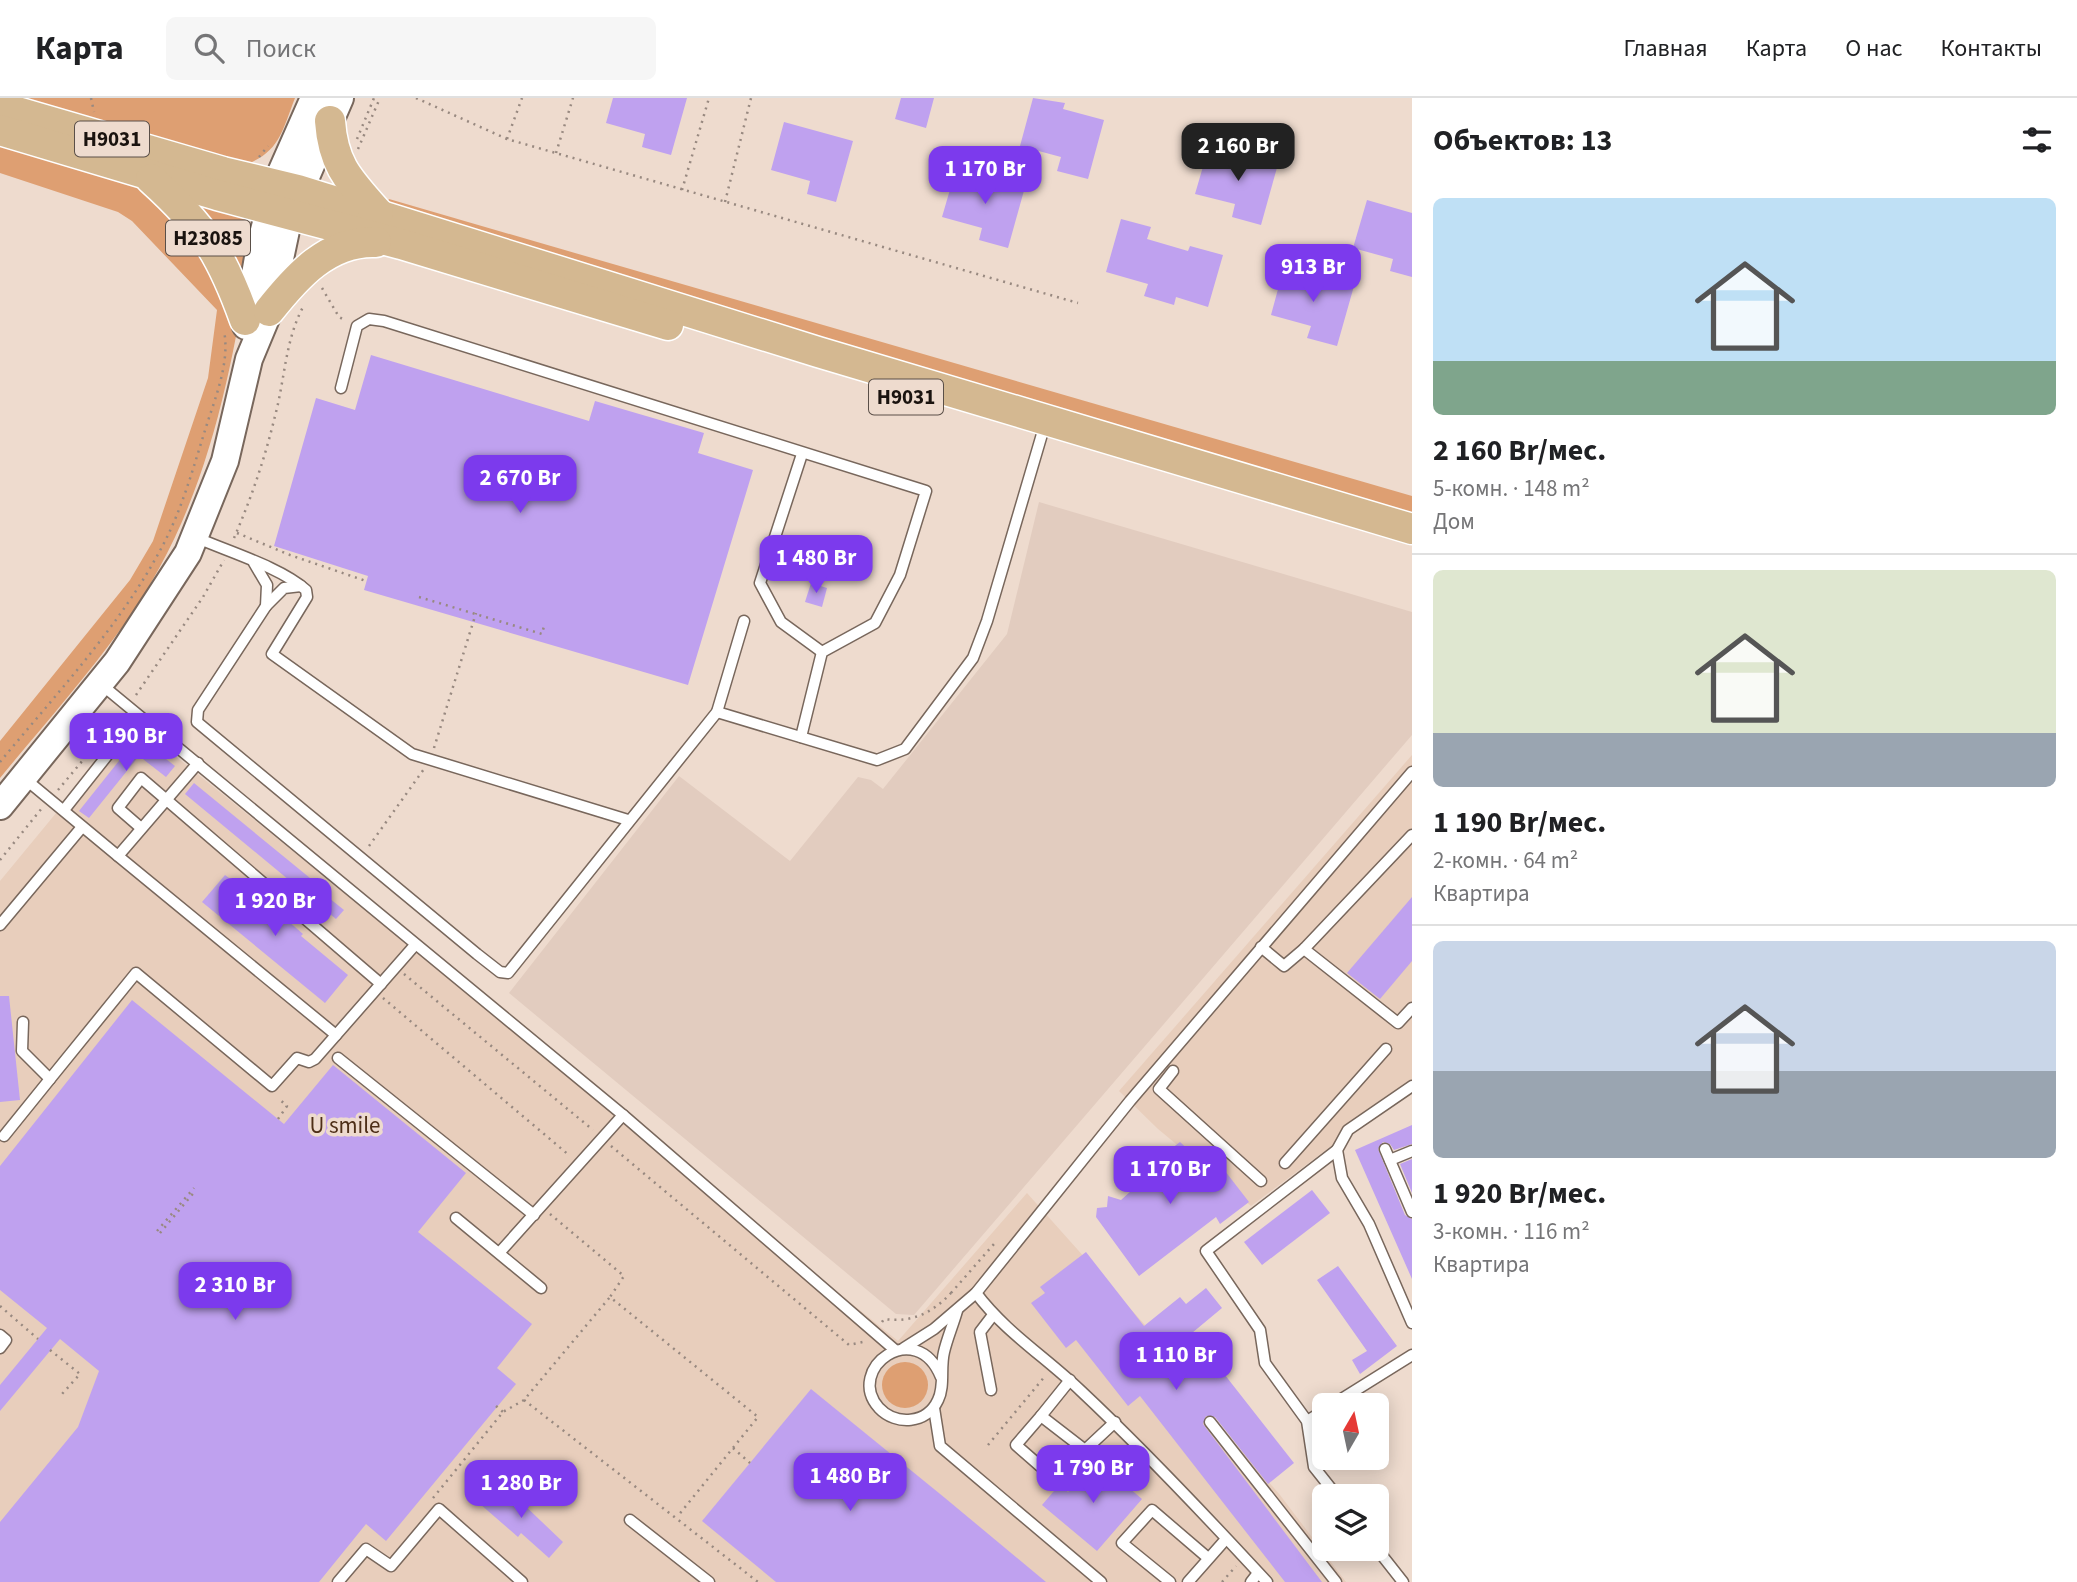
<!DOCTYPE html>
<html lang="ru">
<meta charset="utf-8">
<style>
body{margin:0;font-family:"Source Sans 3",sans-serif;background:#f6f6f6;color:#202124;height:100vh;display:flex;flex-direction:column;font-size:26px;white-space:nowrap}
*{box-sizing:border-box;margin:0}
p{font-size:23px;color:#757577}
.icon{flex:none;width:38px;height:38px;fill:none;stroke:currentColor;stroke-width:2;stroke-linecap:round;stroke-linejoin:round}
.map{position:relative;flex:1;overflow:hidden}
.details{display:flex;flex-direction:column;background:#fff;width:665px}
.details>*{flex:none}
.needle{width:46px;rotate:9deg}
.controls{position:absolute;left:1312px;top:1295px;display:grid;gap:14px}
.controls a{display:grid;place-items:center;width:77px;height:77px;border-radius:10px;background:#fff;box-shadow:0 4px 18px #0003;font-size:35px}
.price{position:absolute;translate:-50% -60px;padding:0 16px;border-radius:14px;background:#7c3aed;color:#fff;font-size:23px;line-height:46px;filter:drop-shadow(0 2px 4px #0008)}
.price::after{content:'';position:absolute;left:50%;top:42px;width:21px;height:16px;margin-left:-10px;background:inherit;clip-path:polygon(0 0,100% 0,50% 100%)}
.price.active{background:#222;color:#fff}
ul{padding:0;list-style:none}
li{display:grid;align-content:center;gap:14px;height:371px;padding:0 21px}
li+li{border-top:2px solid #e0e0e0}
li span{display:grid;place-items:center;height:217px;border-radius:10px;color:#555}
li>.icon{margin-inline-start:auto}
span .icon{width:126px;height:126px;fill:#fffc;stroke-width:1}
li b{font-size:30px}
h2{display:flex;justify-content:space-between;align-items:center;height:84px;padding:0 21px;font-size:30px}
header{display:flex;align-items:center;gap:42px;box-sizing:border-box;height:98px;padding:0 35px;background:#fff;border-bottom:2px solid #e0e0e0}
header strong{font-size:33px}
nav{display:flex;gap:38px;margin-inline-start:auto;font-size:24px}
.search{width:490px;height:63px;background:#f6f6f6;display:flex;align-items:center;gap:18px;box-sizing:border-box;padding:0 24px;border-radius:10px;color:#757577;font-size:26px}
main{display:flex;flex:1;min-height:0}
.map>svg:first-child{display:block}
.built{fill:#e8cebc}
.industrial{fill:#e2ccbf}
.green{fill:#de9f72}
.building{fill:#bfa1ef}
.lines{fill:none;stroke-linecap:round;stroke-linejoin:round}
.lane-casing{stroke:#78675c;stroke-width:13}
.secondary-casing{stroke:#78675c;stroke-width:30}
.primary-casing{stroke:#fff;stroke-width:33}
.path{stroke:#988980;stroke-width:2.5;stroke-dasharray:2 5;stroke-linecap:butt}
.lane{stroke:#fff;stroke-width:10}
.secondary{stroke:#fff;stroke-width:26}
.primary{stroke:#d4b891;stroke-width:30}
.labels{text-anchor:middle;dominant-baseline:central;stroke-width:7;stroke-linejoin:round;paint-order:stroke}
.shield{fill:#eedbce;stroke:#5a4f48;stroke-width:2}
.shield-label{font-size:21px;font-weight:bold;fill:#1a130f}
.park-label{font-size:23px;fill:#4e2f18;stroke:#eedbce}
</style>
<header>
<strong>Карта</strong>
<div class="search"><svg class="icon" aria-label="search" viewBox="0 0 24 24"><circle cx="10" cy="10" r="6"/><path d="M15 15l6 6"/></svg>Поиск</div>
<nav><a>Главная</a><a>Карта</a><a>О нас</a><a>Контакты</a></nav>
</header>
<main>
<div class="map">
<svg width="1412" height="1484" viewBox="0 0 1412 1484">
<rect width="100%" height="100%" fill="#eedbce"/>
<!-- built -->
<g class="built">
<polygon points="132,623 898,1243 1027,1095 1179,1265 1182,1284 1280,1397 1346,1484 0,1484 0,783"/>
<polygon points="1412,657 1412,988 1251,1108 1158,1031 1119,993"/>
</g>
<!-- industrial -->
<polygon class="industrial" points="1039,404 1412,514 1412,637 914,1217 896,1216 509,895 679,678 790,763 858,679 871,682 883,691 1007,536"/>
<!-- green -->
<g class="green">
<path d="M16,0H295C281,36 279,57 238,69Z"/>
<path d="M0,41L231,111L245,121L254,135C231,276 209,408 123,528C85,581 41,630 0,680V643L130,482L153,443L208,280L217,212L132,123L118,114L0,75Z"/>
<polygon points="389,101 1412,398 1412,422 382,114"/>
<circle cx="905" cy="1287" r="23"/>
</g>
<!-- building -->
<g class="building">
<polygon points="613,0 687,0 671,57 642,49 645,36 606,25"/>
<polygon points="901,0 934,0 926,30 895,21"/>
<polygon points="1033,0 1065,5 1063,11 1104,22 1088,81 1057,73 1061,59 1020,48"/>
<polygon points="784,24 853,43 836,104 807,96 810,83 771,72"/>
<polygon points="1209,48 1278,66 1261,127 1232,119 1235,106 1195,96"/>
<polygon points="956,71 1025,89 1008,150 979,142 982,130 942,119"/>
<polygon points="1367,102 1412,115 1412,179 1390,173 1393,161 1353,150"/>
<polygon points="1121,121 1151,129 1147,141 1188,153 1190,148 1223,157 1208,209 1176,199 1174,207 1144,198 1148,186 1106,174"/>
<polygon points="1284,169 1354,188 1337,248 1307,240 1311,228 1271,217"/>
<polygon points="371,257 589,323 595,303 704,335 698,355 753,372 688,587 364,492 368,478 274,448 316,300 355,312"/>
<polygon points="811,485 827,490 822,509 805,504"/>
<polygon points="138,639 175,668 166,679 139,658 89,720 79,713"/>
<polygon points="194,685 321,789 319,792 344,812 336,821 185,696"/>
<polygon points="225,777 266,807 264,810 283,827 287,822 303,836 301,838 348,877 325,905 202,804"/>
<polygon points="1412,799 1412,863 1380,901 1347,875"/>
<polygon points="0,898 9,898 20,1002 0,1004"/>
<polygon points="132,902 284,1026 333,967 466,1075 418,1134 532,1226 497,1270 516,1286 386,1443 366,1426 319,1484 0,1484 0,1424 78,1329 99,1273 60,1241 0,1313 0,1287 47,1230 0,1192 0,1068"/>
<polygon points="1412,1027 1412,1046 1394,1052 1390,1046 1383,1044 1378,1051 1405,1117 1412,1121 1412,1181 1355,1052"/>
<polygon points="1180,1044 1193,1056 1208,1051 1249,1104 1220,1126 1216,1119 1139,1178 1096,1119 1097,1110 1107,1109 1108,1098 1121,1102 1141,1084 1136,1078"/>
<polygon points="1412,1061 1412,1095 1400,1066"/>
<polygon points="1312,1092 1330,1115 1262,1167 1244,1144"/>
<polygon points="1086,1154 1144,1228 1180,1199 1186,1206 1206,1190 1222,1210 1192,1235 1294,1365 1268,1386 1215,1319 1206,1318 1203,1326 1322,1484 1285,1484 1140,1298 1128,1308 1076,1242 1066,1250 1031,1205 1045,1195 1040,1189"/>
<polygon points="1338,1168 1397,1248 1360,1276 1352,1262 1367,1253 1317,1182"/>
<polygon points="811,1291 945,1400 1046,1484 776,1484 702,1423"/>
<polygon points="1095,1361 1142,1401 1097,1453 1042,1407 1060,1386 1068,1394"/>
<polygon points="500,1384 563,1444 549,1460 521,1435 518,1439 480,1406"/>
</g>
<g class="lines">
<!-- lane casing -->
<g class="lane-casing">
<g id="lane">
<polyline points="341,290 357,228 369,221 384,223 926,393 900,477 875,525 822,554 801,639"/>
<polyline points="802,356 760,485 781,524 822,554"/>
<path d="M195,439C229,454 280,469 306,492L307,499L272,556L412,656L628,722"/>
<polyline points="254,465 267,487 266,508 198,612 197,624 477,856 500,874 508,875 717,614 744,523"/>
<polyline points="266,508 284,490 301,488"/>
<polyline points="102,587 623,1017 895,1252"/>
<polyline points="717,614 877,662 905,651 973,560 987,523 1045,326"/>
<polyline points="24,680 118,758 198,665"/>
<polyline points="64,712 125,635"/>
<polyline points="141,730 118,710 141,680 381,886"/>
<polyline points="118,758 336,937"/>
<polyline points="0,827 82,729"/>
<polyline points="1261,849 1284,868 1304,851 1412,737"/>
<polyline points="1304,851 1398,925 1412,910"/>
<polyline points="23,924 22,953 50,981 136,875 272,988 297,960 309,964 315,961 415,847"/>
<polyline points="338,960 534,1117"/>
<polyline points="1173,973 1159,991 1261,1083"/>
<polyline points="1412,988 1348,1032 1337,1052 1342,1080 1369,1126 1412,1225"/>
<polyline points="4,1038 50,981"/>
<polyline points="1385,1051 1412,1114"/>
<polyline points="1337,1052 1206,1153 1260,1232 1265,1265 1307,1323 1314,1369 1337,1398"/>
<polyline points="1390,1062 1412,1053"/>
<polyline points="1285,1065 1386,951"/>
<polyline points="456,1120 541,1190"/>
<polyline points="500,1154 623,1017"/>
<path d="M976,1195C1005,1234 1047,1260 1081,1293C1146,1354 1207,1419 1267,1484"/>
<polyline points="0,1237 6,1242 0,1250"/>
<polyline points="904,1250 934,1231 976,1195 1130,1003 1412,674"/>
<path d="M941,1279C916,1218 844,1271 879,1310C896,1328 927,1326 938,1302C945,1288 940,1270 944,1254C947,1241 953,1227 957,1213"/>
<polyline points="1070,1282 1041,1318 1085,1352 1115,1324"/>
<polyline points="991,1292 980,1234 993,1217"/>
<polyline points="1332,1307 1412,1257"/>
<polyline points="934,1310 940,1348 1101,1484"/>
<polyline points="1307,1323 1325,1312"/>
<polyline points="1210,1324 1336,1484"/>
<polyline points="1040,1368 1016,1347 1041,1318"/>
<polyline points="630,1422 709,1484"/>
<polyline points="1377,1451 1403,1484"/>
<polyline points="338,1484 366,1451 391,1468 439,1411 522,1484"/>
<polyline points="1170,1484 1122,1445 1152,1412 1208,1460"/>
<polyline points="1188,1484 1226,1441"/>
<polyline points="1251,1484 1258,1475"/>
</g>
</g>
<!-- secondary casing -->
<g class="secondary-casing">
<g id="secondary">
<polyline points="246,228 260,148 276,86 314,0"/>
<polyline points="0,708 117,564 188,455 225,363 249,261 269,213 289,118 340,0"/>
</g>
</g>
<!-- primary casing -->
<g class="primary-casing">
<g id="primary">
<polyline points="0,9 223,74 298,92 818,254 1412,431"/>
<path d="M330,23C333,68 350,83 378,115"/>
<polyline points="0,32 217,97 401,146 668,227"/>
<path d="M151,81C204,129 221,155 245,222"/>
<path d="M269,213C296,179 328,142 376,144"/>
</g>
</g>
<!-- path -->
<g class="path">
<polyline points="91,0 94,14"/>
<polyline points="416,0 507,41 1078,205"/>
<polyline points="357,41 374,0"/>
<polyline points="507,41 522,0"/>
<polyline points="358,51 380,0"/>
<polyline points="556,55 573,0"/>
<polyline points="259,59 268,48"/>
<polyline points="682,92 709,0"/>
<polyline points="725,104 751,0"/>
<polyline points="322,190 339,219 346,223"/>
<polyline points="237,435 290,457 366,483"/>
<path d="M234,440C251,401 265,360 275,318C285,281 285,243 303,209"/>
<polyline points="419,499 542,536 544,528"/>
<polyline points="136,597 203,499 224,462"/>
<polyline points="434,650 476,515"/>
<path d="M0,664C57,595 121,527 163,447C183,409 194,367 207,326C216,298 230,263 224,233"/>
<polyline points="58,692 119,619"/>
<polyline points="369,748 424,671"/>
<polyline points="0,762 42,710"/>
<polyline points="404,876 593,1032"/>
<polyline points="383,900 570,1058"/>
<polyline points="278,1021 287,1008 278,1000"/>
<polyline points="611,1048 849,1247 867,1243"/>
<polyline points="550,1116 624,1178 610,1199 758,1319 677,1419"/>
<polyline points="157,1133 194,1090"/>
<polyline points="160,1135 196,1092"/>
<polyline points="951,1195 994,1146"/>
<polyline points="0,1208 38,1241"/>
<path d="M882,1224L884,1221C912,1225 932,1215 951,1195L954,1198"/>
<polyline points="50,1252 80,1276 62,1296"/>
<polyline points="524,1302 758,1484"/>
<polyline points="496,1308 503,1314"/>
<polyline points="988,1347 1046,1277"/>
<polyline points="733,1350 750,1365"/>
<polyline points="433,1400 503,1314 524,1302 610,1199"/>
<polyline points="1222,1484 1236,1468"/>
</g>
<!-- lane -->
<use href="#lane" class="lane"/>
<!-- secondary -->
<use href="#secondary" class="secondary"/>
<!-- primary -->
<use href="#primary" class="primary"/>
</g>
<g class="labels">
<!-- shield labels -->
<g class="shield">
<rect x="75" y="23.5" width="74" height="35" rx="5"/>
<rect x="166" y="122.5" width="84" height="35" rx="5"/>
<rect x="869" y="281.5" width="74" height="35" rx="5"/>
</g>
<g class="shield-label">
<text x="112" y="41">Н9031</text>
<text x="208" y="140">Н23085</text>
<text x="906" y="299">Н9031</text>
</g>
<!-- park labels -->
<g class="park-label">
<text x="345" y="1027">U smile</text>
</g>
</g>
</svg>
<div class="controls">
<a><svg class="needle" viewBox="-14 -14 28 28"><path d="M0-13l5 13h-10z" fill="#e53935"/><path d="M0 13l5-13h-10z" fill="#757577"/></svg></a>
<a><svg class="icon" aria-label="layers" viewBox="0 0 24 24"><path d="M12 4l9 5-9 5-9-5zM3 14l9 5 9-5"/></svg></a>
</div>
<b class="price active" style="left:1238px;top:85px">2 160 Br</b>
<b class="price" style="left:985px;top:108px">1 170 Br</b>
<b class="price" style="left:1313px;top:206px">913 Br</b>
<b class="price" style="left:520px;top:417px">2 670 Br</b>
<b class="price" style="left:816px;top:497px">1 480 Br</b>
<b class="price" style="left:126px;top:675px">1 190 Br</b>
<b class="price" style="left:275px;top:840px">1 920 Br</b>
<b class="price" style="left:1170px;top:1108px">1 170 Br</b>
<b class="price" style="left:235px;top:1224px">2 310 Br</b>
<b class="price" style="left:1176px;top:1294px">1 110 Br</b>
<b class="price" style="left:1093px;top:1407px">1 790 Br</b>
<b class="price" style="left:850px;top:1415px">1 480 Br</b>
<b class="price" style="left:521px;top:1422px">1 280 Br</b>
</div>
<section class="details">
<h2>Объектов: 13<svg class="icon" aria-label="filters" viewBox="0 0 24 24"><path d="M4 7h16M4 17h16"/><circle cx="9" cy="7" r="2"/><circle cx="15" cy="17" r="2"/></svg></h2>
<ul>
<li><span style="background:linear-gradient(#bfe0f5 75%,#7fa58c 0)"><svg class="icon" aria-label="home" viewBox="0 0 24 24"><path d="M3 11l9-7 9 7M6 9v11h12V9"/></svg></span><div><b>2 160 Br/мес.</b><p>5-комн. · 148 m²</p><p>Дом</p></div></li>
<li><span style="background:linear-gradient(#dfe7d0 75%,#9aa5b1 0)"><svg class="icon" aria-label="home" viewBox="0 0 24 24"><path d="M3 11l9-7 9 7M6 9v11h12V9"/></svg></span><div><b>1 190 Br/мес.</b><p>2-комн. · 64 m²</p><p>Квартира</p></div></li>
<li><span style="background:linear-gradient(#c9d6e8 60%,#9aa5b1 0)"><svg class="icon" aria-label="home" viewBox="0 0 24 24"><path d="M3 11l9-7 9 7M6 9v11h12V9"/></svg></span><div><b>1 920 Br/мес.</b><p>3-комн. · 116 m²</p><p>Квартира</p></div></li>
</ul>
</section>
</main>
